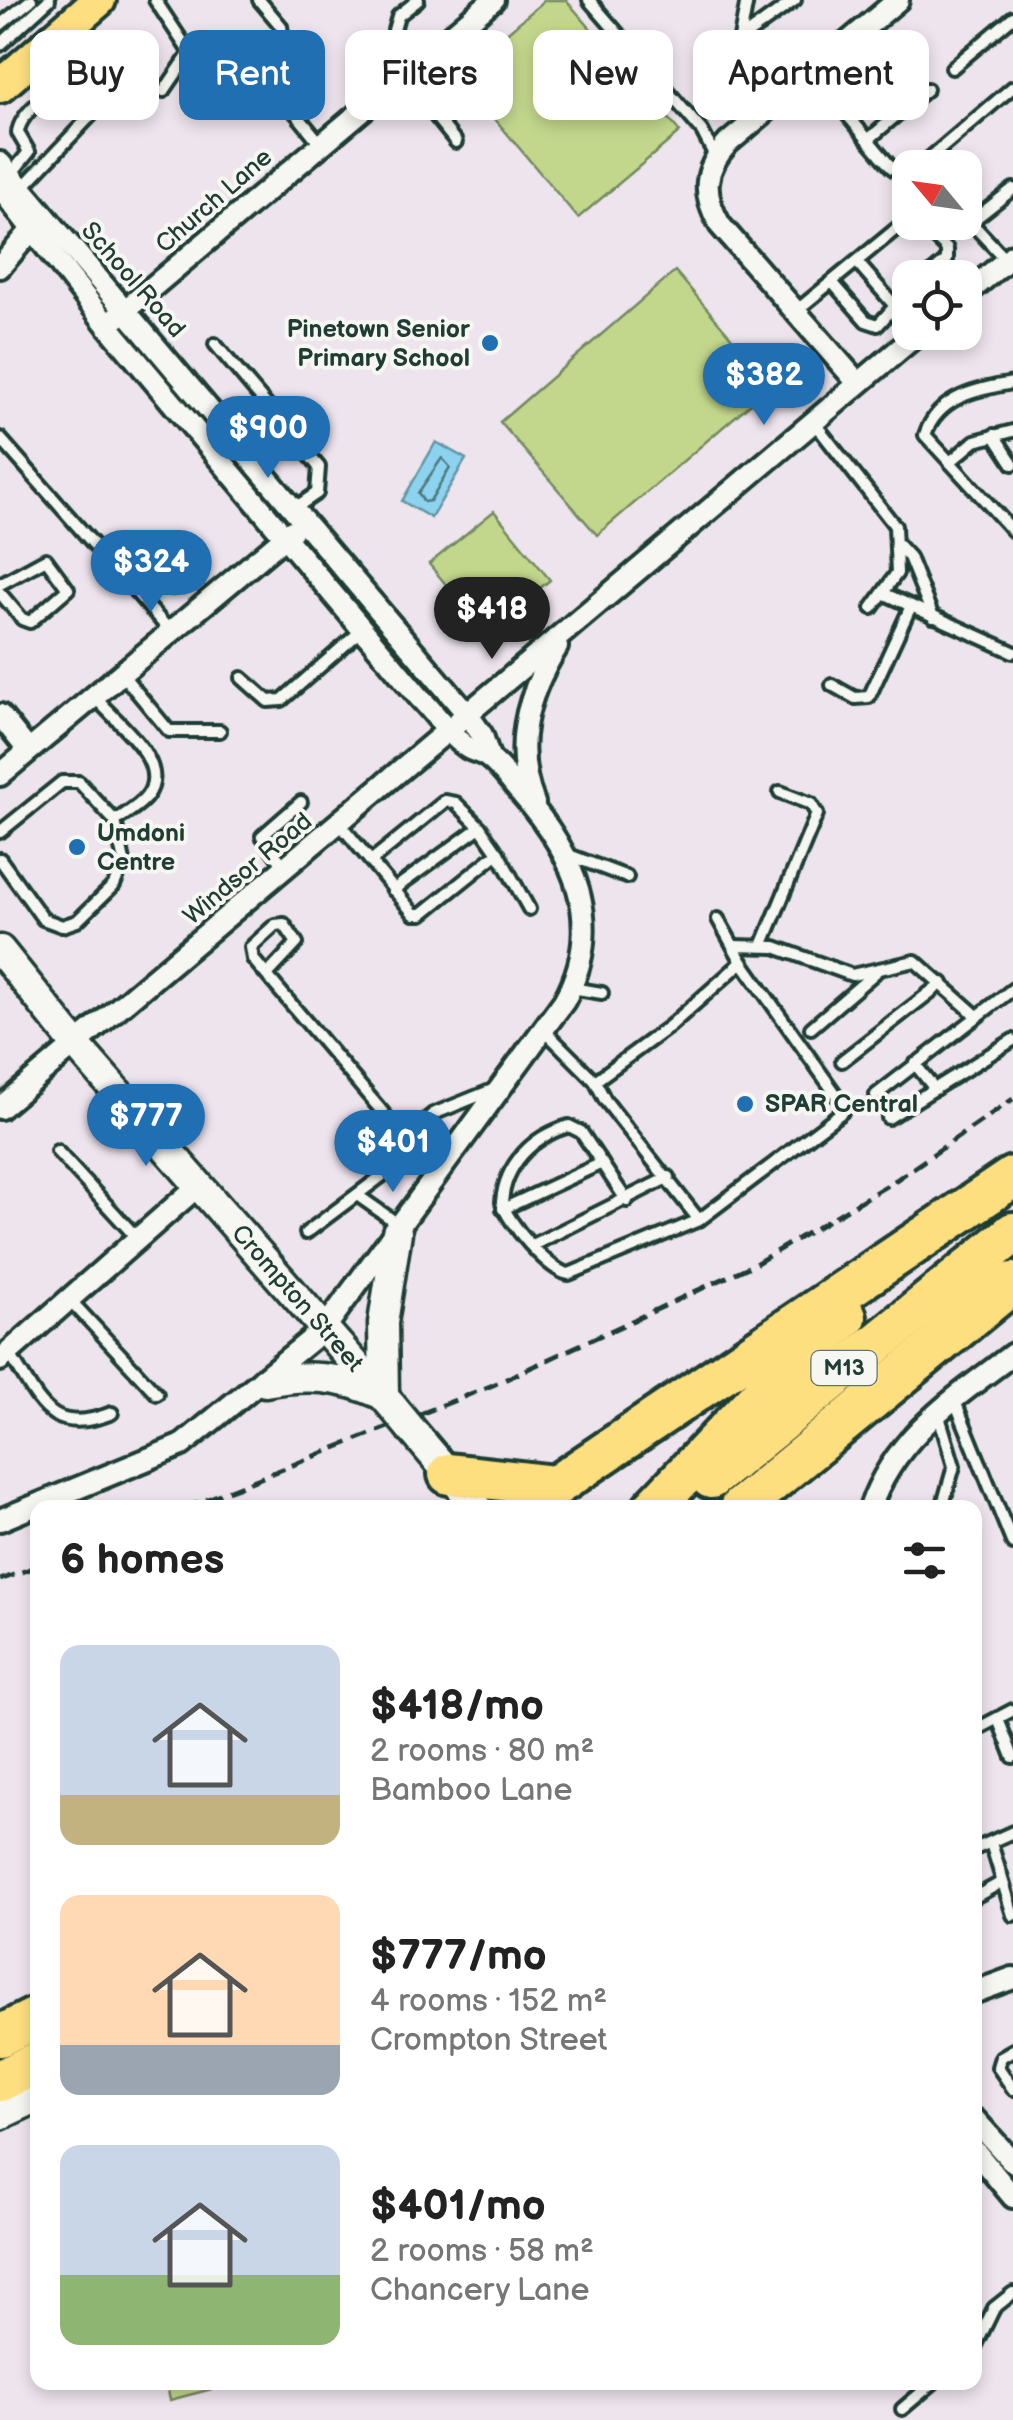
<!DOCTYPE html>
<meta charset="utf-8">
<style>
body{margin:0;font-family:"Balsamiq Sans",sans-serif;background:#f2f2f2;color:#222;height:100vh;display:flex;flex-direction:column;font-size:38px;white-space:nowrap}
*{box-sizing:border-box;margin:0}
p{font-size:32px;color:#767676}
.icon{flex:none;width:55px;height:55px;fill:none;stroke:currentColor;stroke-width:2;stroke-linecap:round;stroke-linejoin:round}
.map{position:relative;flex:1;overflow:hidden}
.sheet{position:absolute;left:30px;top:1500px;width:952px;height:890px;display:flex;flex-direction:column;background:#fff;border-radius:20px;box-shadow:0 5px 15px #0003}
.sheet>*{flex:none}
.hud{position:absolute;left:30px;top:30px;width:955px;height:90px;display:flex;gap:20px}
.needle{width:65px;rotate:299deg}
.fabs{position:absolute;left:892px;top:150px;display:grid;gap:20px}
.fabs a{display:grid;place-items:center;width:90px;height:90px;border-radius:20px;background:#fff;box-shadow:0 5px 15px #0003;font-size:50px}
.price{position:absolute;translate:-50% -85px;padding:0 22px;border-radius:35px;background:#1f6fb2;color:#fff;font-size:32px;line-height:65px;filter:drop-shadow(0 2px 5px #0008)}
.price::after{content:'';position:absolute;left:50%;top:60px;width:30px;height:22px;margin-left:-15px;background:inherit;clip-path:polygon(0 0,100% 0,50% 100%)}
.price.active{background:#222;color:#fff}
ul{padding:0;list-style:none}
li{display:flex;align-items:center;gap:30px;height:250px;padding:0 30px}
li span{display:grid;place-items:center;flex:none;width:280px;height:200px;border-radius:20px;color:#555}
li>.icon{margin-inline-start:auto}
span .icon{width:120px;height:120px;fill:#fffc;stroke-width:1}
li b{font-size:42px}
h2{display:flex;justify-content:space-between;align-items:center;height:120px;padding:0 30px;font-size:42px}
.pill{padding:0 35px;border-radius:20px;background:#fff;box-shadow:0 5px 15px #0003;font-size:35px;line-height:90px}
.pill.active{background:#1f6fb2;color:#fff}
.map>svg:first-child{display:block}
.green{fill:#c3d78c;stroke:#718a60;stroke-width:2.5}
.water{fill:#8dd2ef;stroke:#6196a4;stroke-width:2.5}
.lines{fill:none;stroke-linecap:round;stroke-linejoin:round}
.shore{stroke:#4b797f;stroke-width:2.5}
.service-casing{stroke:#1f3d34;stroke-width:18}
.minor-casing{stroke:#1f3d34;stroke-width:28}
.tertiary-casing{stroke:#1f3d34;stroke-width:35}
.primary-casing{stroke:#1f3d34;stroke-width:40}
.motorway-casing{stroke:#1f3d34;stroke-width:48}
.service{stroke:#f6f6f2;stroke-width:10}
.minor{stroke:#f6f6f2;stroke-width:20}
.tertiary{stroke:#f6f6f2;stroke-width:28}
.primary{stroke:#fedf80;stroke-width:32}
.motorway{stroke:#fedf80;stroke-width:40}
.rail{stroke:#1f3d34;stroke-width:5;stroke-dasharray:15 8;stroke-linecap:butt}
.tertiary-bridge-casing{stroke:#1f3d34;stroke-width:35;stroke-linecap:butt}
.tertiary-bridge{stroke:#f6f6f2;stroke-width:28}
.poi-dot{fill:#1f6fb2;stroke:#f6f6f2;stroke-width:4}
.labels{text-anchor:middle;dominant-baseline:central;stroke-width:8;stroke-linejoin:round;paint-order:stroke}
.shield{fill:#f6f6f2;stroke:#60746d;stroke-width:2.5}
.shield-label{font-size:22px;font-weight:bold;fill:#1f3d34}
.street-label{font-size:25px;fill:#1f3d34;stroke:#f6f6f2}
.poi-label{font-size:25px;font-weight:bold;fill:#1f3d34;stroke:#f6f6f2;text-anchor:start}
</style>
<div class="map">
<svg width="1013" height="2420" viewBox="0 0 1013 2420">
<rect width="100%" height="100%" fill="#eee4ee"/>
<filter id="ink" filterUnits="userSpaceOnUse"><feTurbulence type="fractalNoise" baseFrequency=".01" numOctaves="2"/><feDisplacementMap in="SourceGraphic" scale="20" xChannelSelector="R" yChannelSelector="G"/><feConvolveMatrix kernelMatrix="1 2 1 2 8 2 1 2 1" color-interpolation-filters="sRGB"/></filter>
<g filter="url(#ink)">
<!-- green -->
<g class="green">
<polygon points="545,0 566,0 680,132 578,218 458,75"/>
<polygon points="675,271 772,385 597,535 500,422"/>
<polygon points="494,511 550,580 486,633 429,564"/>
<polygon points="166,2382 235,2382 235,2383 170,2400"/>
</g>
<!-- water -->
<polygon class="water" points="436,442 466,459 431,518 402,501"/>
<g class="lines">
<!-- shore -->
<polygon class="shore" points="442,458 450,467 430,501 424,502 418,493"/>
<!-- service casing -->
<g class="service-casing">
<g id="service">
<polyline points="155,0 190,53 164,91"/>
<polyline points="259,0 281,26 286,62 271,83 320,143"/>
<polyline points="589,0 702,131 715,156"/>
<polyline points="747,0 738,49 748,125"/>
<polyline points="0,25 31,0"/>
<polyline points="739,40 795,0"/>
<polyline points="0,45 49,0"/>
<polyline points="414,67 394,30 398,16 418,0"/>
<polyline points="952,68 1013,17"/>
<polyline points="812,73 891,167 899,173 910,173"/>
<polyline points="403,76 456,142"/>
<polyline points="869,139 927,89"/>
<polyline points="918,168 1013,87"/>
<path d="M11,174L29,152L18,133C19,112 61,82 79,75L88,78L101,99L97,109L22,188"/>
<polyline points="965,216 1006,260"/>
<polyline points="919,222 947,249 947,260 926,278"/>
<polyline points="971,222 1013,189"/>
<polyline points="832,282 866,321 878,325 895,306 857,262"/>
<polyline points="894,304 910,291"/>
<polyline points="796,311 901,225 916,222"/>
<polyline points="215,344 319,467 317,493 295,508"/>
<path d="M1013,383C978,389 938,396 925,435L1013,531"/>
<polyline points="813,421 895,526 897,573 872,608"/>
<polyline points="994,435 1013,464"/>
<polyline points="0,438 170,631"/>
<polyline points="950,462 975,441 1013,431"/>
<polyline points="897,544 909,557 933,617"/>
<polyline points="111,569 138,551 172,588"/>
<polyline points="0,584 46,559 68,589 30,622 22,619 0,593"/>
<polyline points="885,594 1013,652"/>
<polyline points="121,673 169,731 220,731"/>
<polyline points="242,678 268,701 282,700 362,630"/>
<polyline points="832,685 855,698 869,697 911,606"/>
<path d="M94,696C113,720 173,762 147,796C140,806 125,814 115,821"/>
<polyline points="340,824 414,914 422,914 498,853 529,909"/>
<polyline points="480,827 498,853"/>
<polyline points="0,832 62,782 79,782 115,821 124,861 114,885 77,921 62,926 43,919 0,859"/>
<polyline points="566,854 627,877"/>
<polyline points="371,861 445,801 456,803 480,827 393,890"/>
<polyline points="286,869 262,836 301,802"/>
<polyline points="733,946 775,947 852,975 915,961 977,1016"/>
<polyline points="762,946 817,814 811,804 780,792"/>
<polyline points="267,975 297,943 284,924 275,925 251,947 253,959 407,1141"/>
<polyline points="571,988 602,993"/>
<polyline points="811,1028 875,973"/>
<polyline points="544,1030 595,1081 605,1100 699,1220"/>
<polyline points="842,1061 942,983"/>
<polyline points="915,1064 935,1089"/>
<polyline points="595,1081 670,1026 742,962 718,919"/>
<polyline points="876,1095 1013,989"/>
<polyline points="888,1118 1013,1040"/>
<polyline points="57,1151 137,1238"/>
<polyline points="357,1195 401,1226"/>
<path d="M627,1201L581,1132L569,1126C533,1136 505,1164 502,1202C506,1221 550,1272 569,1274L699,1220L842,1112V1103L742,962"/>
<polyline points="503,1209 602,1163"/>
<polyline points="306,1233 383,1175 415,1129 433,1114 495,1089"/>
<polyline points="533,1245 669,1177"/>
<polyline points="69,1299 157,1394"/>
<path d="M9,1353C40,1400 48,1438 112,1413"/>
<polyline points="954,1399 1013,1544"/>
<polyline points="938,1413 954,1466 942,1508"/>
<polyline points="998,1719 1013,1757"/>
<polyline points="975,1730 1013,1710"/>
<polyline points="991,1843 1013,1915"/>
<polyline points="975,1849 1013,1832"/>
<polyline points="975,1897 1002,1882"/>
<polyline points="1013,2050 1001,2057 998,2067 1013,2089"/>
<polyline points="975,2347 994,2308 1013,2293"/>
<polyline points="902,2409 934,2382"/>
</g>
</g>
<!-- minor casing -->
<g class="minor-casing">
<g id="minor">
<polyline points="0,163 468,715 482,735 489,757"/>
<path d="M0,188L107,325L420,698C435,713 450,736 468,748C475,752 483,753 489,758C501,767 510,781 520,792C574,853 607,924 564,1001L324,1329L182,1445L0,1520"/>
<polyline points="0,267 41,219"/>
<polyline points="965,295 1013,255"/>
<polyline points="116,318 493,0"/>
<path d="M857,382L720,225C702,194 703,170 728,143L898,0"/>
<polyline points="0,715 28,750"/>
<polyline points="0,775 292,531"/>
<path d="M534,803C512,748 526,696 557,647"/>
<polyline points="0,1108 920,332"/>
<polyline points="0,1360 199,1185"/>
<path d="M870,1508C895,1436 955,1398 1013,1354"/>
<polyline points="975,1992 1013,1978"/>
<polyline points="975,2120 1013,2162"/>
<polyline points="975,2151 1013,2197"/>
</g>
</g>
<!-- tertiary casing -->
<g class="tertiary-casing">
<g id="tertiary">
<path id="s1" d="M0,950L76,1045L392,1406"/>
<path d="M265,1382C307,1374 339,1376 378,1393"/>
<polyline points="384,1396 383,1323 397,1232"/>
<polyline points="411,1429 478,1508"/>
<polyline points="0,2115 38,2097"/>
</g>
</g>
<!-- primary casing -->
<g class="primary-casing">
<polyline id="primary" points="0,86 99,0"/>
</g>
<!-- motorway casing -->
<g class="motorway-casing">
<g id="motorway">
<polyline points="449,1474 555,1486"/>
<polyline points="711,1478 1013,1233"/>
<polyline points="523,1508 1013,1177"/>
<polyline points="653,1508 788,1366 846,1317"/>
<polyline points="740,1508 1013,1283"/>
<polyline points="0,2036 38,2017"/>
<polyline points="0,2081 38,2062"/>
</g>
</g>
<!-- service -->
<use href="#service" class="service"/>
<!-- minor -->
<use href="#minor" class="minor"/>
<!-- tertiary -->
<use href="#tertiary" class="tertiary"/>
<!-- primary -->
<use href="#primary" class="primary"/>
<!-- motorway -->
<use href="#motorway" class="motorway"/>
<!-- rail -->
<g class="rail">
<polyline points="185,1508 493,1385 755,1264 896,1180 1013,1099"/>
<polyline points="0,1580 38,1566"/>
</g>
<!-- tertiary-bridge casing -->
<g class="tertiary-bridge-casing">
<polyline id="tertiary-bridge" points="392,1406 411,1429"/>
</g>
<!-- tertiary-bridge -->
<use href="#tertiary-bridge" class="tertiary-bridge"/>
</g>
</g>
<!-- markers -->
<g class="poi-dot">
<circle cx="490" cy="343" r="10"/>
<circle cx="77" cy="847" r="10"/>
<circle cx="745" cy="1104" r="10"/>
</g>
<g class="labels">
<!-- shield labels -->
<rect class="shield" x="811.5" y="1351" width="65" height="34" rx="8"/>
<g class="shield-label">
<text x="844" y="1368">M13</text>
</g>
<!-- street labels -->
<g class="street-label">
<text transform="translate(214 201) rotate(-41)">Church Lane</text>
<text transform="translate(133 280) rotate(49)">School Road</text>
<text transform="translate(248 869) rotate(-40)">Windsor Road</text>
<text stroke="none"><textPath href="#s1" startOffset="458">Crompton Street</textPath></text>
</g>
<!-- poi labels -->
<g class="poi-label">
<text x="470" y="329" text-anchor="end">Pinetown Senior<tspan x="470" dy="29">Primary School</tspan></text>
<text x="97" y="833">Umdoni<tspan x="97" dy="29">Centre</tspan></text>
<text x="765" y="1104">SPAR Central</text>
</g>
</g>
</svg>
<div class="fabs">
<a><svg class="needle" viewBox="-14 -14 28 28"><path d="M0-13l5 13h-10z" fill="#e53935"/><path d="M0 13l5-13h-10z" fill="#767676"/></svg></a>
<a><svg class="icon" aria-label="locate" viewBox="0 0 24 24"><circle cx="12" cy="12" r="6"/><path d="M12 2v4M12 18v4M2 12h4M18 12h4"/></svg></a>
</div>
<b class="price" style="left:764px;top:428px">$382</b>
<b class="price" style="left:268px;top:481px">$900</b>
<b class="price" style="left:151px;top:615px">$324</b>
<b class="price active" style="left:492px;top:662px">$418</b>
<b class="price" style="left:146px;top:1169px">$777</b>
<b class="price" style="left:393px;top:1195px">$401</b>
<div class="hud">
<a class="pill">Buy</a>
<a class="pill active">Rent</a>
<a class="pill">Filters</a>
<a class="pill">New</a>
<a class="pill">Apartment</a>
</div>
<section class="sheet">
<h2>6 homes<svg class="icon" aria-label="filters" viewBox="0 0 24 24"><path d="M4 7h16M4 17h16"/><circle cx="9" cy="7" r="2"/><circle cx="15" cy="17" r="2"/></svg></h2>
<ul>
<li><span style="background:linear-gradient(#c9d6e8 75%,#c2b280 0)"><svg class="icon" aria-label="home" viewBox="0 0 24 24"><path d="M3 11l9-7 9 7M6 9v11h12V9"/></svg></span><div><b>$418/mo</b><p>2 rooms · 80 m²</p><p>Bamboo Lane</p></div></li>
<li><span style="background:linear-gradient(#ffd9b3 75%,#9aa5b1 0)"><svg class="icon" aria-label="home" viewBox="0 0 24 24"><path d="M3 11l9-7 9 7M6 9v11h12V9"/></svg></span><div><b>$777/mo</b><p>4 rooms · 152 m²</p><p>Crompton Street</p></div></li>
<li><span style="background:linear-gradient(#c9d6e8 65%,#8fb573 0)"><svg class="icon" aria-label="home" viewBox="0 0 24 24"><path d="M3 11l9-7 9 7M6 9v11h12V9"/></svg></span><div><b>$401/mo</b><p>2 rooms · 58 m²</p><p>Chancery Lane</p></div></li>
</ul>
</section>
</div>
